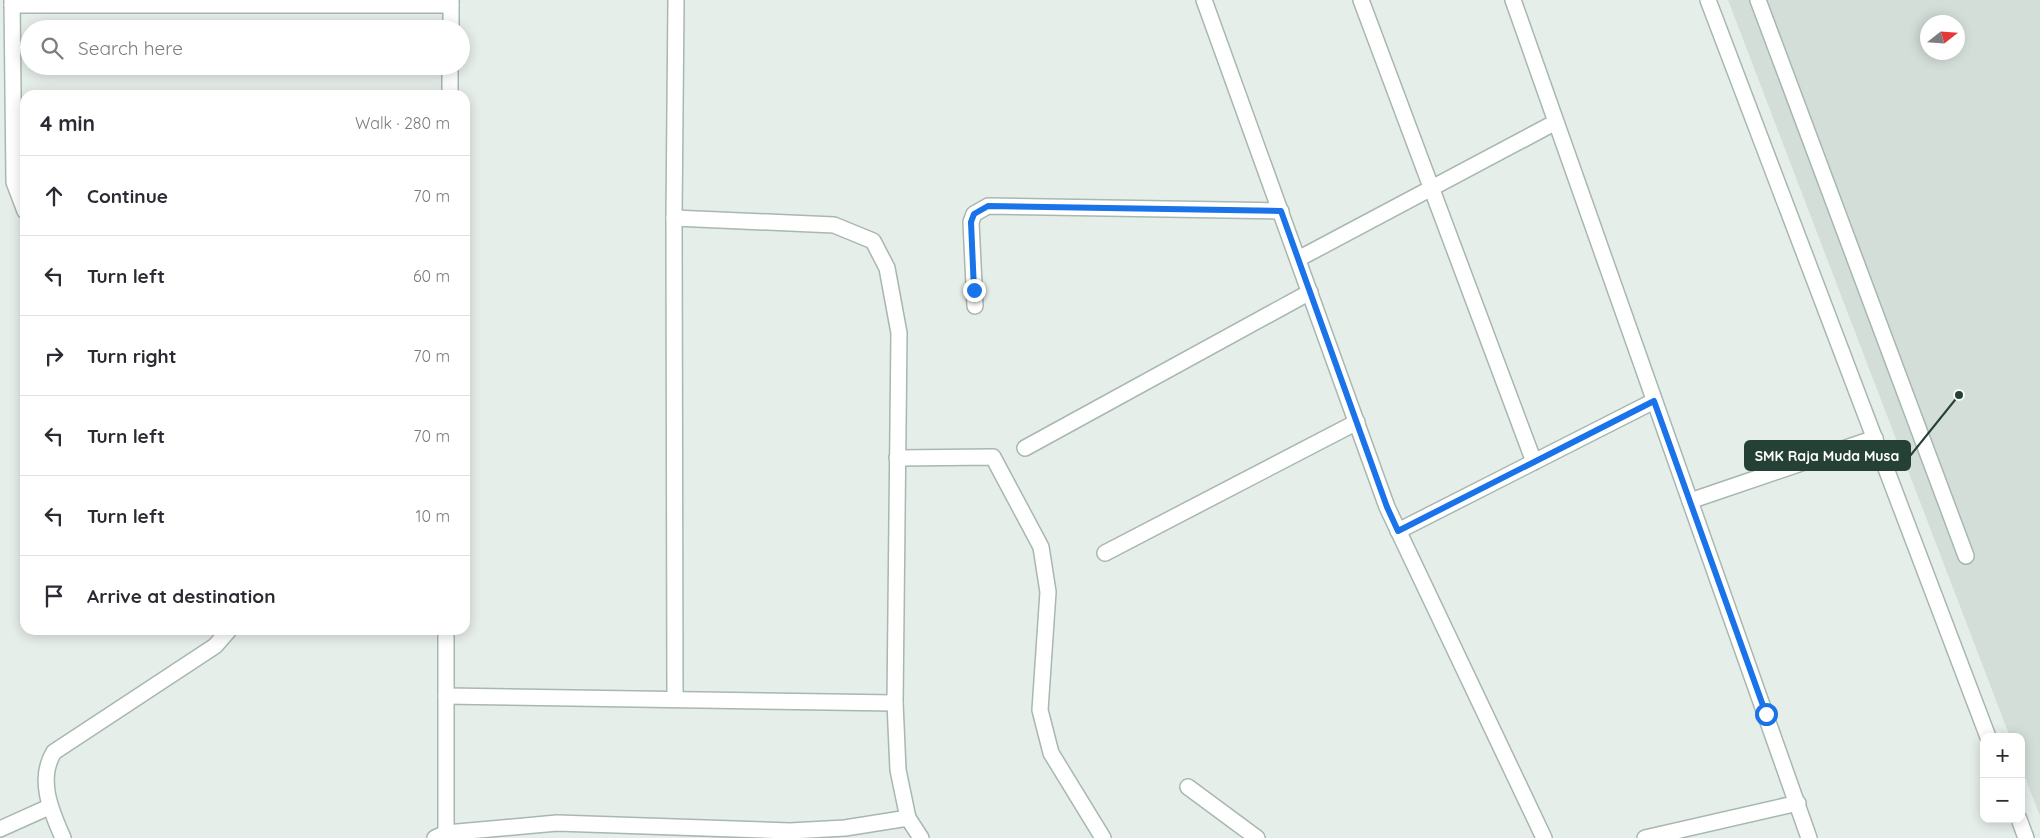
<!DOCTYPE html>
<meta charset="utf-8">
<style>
:root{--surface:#fff;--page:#f7f7f7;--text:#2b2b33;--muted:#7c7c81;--line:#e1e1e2}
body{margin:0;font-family:Quicksand,sans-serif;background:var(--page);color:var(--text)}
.controls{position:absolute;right:15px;bottom:15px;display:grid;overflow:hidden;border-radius:10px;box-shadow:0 2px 12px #0003}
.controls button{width:45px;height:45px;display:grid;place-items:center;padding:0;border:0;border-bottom:1px solid var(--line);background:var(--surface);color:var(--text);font:25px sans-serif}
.compass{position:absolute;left:1920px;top:15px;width:45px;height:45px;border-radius:50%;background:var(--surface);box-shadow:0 2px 12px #0003;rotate:73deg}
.stop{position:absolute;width:15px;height:15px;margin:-11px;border:4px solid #1a73e8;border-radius:50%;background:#fff}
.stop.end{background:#1a73e8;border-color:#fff;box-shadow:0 1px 5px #0008}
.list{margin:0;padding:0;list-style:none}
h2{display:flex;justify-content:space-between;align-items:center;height:65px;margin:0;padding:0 20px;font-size:21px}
h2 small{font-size:16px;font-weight:400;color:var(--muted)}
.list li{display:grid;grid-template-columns:32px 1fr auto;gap:15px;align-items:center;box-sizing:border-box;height:80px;padding:0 20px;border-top:1px solid var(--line)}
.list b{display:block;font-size:19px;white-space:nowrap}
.list em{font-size:16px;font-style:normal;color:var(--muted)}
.icon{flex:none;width:28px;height:28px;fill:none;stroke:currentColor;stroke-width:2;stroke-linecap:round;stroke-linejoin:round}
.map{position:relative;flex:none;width:2040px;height:838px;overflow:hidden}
.search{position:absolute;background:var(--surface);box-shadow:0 2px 12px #0003;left:20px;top:20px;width:450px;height:55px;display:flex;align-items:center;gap:12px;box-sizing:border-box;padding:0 18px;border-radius:28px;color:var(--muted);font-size:19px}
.panel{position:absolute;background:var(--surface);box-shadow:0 2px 12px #0003;left:20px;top:90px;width:450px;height:545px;border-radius:15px}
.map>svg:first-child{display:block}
.built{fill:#d4ded8;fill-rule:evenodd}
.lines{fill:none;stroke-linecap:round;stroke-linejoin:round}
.service-casing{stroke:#a8b7b0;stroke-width:18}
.minor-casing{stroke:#a8b7b0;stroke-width:18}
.service{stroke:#fff;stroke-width:15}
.minor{stroke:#fff;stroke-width:15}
.route{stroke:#1a73e8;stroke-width:6}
.leader{fill:none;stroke:#254136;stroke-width:2}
.callout-dot{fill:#254136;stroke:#f7fbf8;stroke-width:2}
.callout{fill:#254136;stroke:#254136;stroke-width:2}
.callout-label{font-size:14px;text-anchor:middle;font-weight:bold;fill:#fff}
</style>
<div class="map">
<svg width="2040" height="838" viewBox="0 0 2040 838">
<rect width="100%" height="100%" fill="#e6eeea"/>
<path class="built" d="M1728 0H2040V816L2021 767V737H2010ZM1928 22H1958V52H1928Z"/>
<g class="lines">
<g class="service-casing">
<g id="service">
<path d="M1361 0 1534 462"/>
<path d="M1708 0 1988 737"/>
<path d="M1758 0 1966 556"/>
<path d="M1298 259 1554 123"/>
<path d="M1025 448 1310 292"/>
<path d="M897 458 993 457 1041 547 1048 592 1040 710 1051 753 1103 838"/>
<path d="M1690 501 1875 438"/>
<path d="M1398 531 1654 401"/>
<path d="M446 696 895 703"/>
<path d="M2019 819 2026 838"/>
</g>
</g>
<g class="minor-casing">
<g id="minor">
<path d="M12 0 14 182 25 211"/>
<path d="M1204 0 1387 507 1544 838"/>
<path d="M1513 0 1809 838"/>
<path d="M12 5H451"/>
<path d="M451 29V0"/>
<path d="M450 95V66"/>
<path d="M674 218 834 225 873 241 887 268 899 333 895 703 898 770 908 818"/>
<path d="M975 306 971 222 974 214 988 206 1281 211"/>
<path d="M1105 553 1357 422"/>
<path d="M675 699 674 218 676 0"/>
<path d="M1188 787 1257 838"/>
<path d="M0 829 49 807"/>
<path d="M446 833V630"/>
<path d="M63 838C51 811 37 779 54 752L215 646 229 630"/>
<path d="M435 838 446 833 557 823 790 831 845 828 908 818 921 838"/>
<path d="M1645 838 1798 803"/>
</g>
</g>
<use href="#service" class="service"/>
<use href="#minor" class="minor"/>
</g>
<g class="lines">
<path class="route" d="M974 290 971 222 974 214 988 206 1281 211 1387 507 1398 531 1654 401 1766 714"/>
</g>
<path class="leader" d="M1959 395L1910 456"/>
<circle class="callout-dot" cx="1959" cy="395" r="5"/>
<rect class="callout" x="1745" y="441" width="165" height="29" rx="5"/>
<g class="callout-label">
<text x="1827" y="461">SMK Raja Muda Musa</text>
</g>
</svg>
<div class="controls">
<button>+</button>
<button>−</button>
</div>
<svg class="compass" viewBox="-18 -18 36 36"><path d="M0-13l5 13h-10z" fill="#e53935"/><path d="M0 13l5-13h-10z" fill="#7c7c81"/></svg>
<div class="stop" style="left:1766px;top:714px"></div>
<div class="stop end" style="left:974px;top:290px"></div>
<div class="search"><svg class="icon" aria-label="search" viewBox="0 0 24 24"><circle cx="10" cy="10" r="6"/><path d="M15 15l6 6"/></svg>Search here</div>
<section class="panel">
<h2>4 min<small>Walk · 280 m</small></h2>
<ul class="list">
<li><svg class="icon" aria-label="ahead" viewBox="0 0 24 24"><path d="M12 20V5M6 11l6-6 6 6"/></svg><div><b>Continue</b></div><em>70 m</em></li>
<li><svg class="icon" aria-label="left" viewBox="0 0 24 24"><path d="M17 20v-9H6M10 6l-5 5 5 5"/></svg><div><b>Turn left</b></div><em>60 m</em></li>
<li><svg class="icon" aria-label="right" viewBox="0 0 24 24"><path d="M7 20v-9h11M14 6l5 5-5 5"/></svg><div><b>Turn right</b></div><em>70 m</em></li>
<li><svg class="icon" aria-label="left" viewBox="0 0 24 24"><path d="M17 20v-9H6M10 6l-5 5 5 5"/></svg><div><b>Turn left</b></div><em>70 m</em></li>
<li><svg class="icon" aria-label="left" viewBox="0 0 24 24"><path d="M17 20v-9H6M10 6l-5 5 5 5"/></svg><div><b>Turn left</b></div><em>10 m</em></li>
<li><svg class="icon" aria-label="arrive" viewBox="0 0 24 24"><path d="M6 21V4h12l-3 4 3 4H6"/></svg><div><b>Arrive at destination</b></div></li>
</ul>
</section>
</div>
